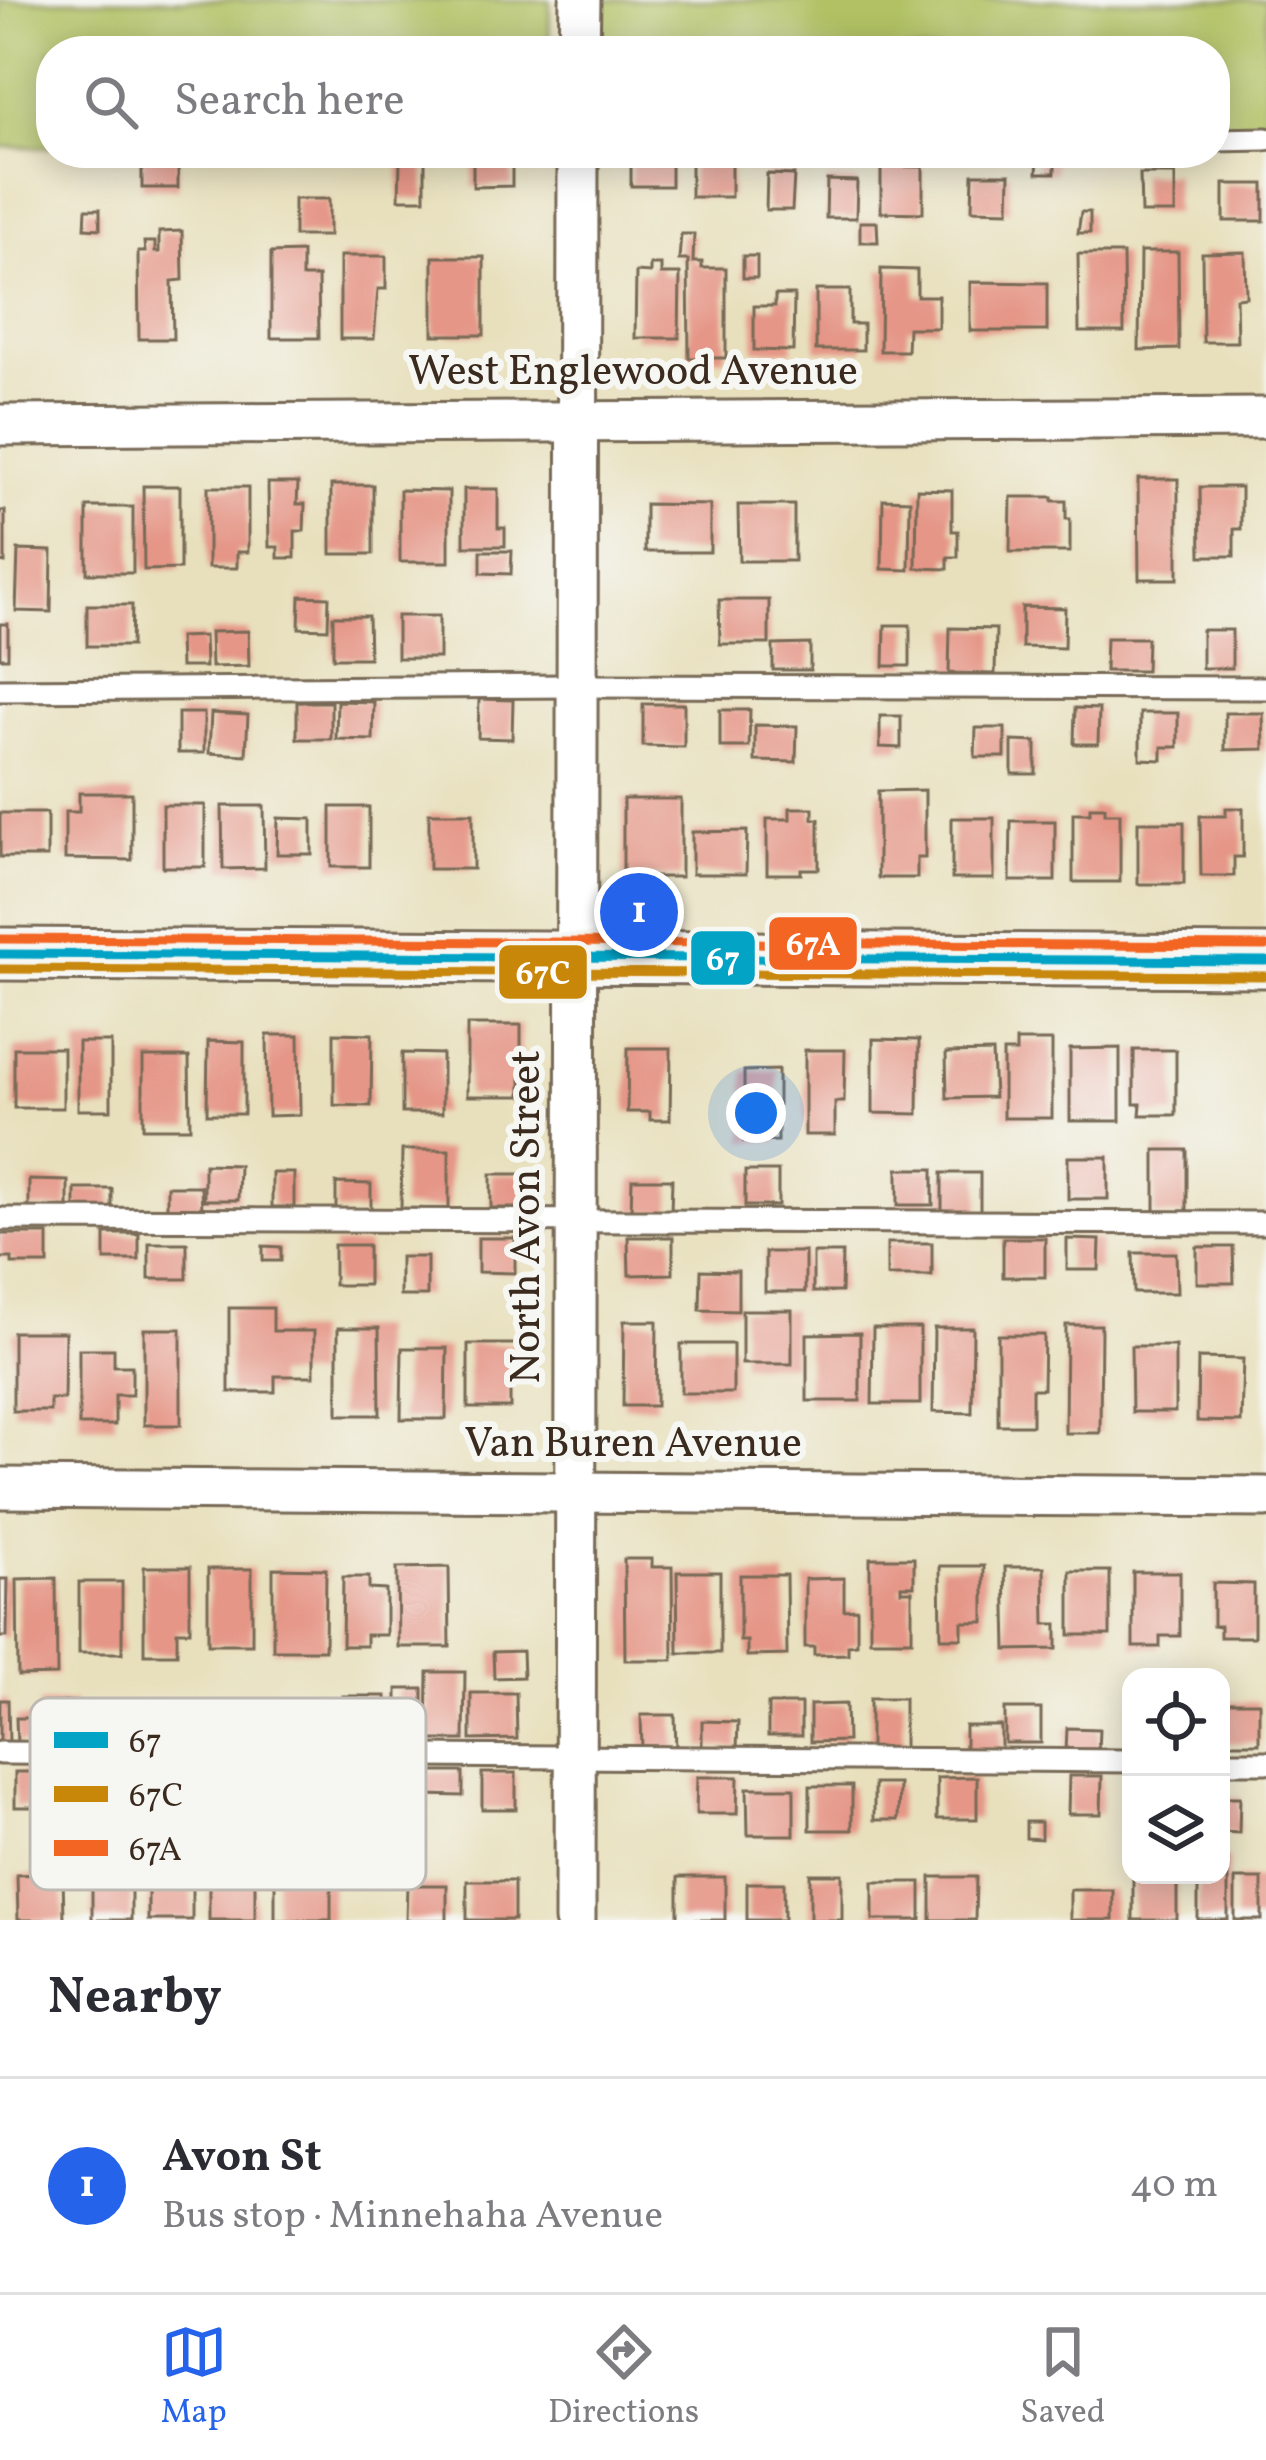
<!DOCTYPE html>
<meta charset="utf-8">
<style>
:root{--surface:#fff;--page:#f7f7f7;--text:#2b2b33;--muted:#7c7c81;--line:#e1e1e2;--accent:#2563eb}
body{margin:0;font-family:Vollkorn,serif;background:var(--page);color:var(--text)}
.controls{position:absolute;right:36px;bottom:36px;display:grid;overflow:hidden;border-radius:24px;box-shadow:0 6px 30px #0003}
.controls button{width:108px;height:108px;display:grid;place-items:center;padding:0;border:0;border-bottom:3px solid var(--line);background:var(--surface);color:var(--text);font:60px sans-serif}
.you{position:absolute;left:756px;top:1113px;width:42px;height:42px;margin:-30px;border:9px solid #fff;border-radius:50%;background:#1a73e8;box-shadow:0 0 0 18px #1a73e833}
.badge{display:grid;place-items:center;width:78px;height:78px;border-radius:50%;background:var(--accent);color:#fff;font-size:39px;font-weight:700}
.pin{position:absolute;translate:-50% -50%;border:6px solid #fff;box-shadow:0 3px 12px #0006}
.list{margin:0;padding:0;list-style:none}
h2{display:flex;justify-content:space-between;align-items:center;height:156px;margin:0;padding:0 48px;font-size:51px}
h2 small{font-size:39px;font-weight:400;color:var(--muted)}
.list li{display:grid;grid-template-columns:78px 1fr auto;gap:36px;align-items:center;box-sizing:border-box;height:216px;padding:0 48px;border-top:3px solid var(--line)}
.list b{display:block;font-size:45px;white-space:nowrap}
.list p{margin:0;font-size:39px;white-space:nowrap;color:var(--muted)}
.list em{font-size:39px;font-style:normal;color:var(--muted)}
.icon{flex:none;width:66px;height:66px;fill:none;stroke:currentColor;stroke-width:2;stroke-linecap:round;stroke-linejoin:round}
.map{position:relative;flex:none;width:1266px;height:1920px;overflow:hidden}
.search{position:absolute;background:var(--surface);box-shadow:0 6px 30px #0003;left:36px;right:36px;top:36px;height:132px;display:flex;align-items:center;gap:30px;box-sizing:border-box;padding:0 42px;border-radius:48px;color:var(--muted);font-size:45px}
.sheet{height:372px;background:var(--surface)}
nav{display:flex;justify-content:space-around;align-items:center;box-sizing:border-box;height:168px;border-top:3px solid var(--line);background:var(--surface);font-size:33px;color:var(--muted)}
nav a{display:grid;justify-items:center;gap:6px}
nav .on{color:var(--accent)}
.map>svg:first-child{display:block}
.green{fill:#b1c164;stroke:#767641;stroke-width:3}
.building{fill:#e59687}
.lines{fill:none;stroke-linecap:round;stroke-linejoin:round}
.service-casing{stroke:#786a56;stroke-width:27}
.minor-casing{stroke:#786a56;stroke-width:45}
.tertiary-casing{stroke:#786a56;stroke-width:57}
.service{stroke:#fff;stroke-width:21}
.minor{stroke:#fff;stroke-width:39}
.tertiary{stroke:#fff;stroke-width:51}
.bus-1-casing{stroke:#f6f6f2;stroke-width:18}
.bus-2-casing{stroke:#f6f6f2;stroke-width:18}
.bus-3-casing{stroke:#f6f6f2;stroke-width:18}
.bus-1{stroke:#03a3c5;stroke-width:9}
.bus-2{stroke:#c88708;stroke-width:9}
.bus-3{stroke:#f26522;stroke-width:9}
.labels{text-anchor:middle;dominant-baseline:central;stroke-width:12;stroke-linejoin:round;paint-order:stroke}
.street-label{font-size:42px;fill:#3b2a1e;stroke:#f6f6f2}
.key{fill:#f6f6f2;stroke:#beb9b2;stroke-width:3}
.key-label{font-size:33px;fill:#3b2a1e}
.line-badge{stroke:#f6f6f2;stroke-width:4.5}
.badge-label{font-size:33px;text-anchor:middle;font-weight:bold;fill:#fff}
</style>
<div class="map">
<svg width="1266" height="1920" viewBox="0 0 1266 1920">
<rect width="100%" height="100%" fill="#f6f6f2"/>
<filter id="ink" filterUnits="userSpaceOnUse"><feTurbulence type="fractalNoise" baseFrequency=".00833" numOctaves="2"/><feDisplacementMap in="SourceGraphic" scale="24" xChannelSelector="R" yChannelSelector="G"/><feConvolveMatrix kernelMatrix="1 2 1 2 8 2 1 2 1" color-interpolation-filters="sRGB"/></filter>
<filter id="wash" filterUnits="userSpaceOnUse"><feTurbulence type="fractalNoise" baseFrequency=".004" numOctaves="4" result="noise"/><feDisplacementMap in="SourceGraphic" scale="48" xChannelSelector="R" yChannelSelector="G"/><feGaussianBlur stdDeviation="2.7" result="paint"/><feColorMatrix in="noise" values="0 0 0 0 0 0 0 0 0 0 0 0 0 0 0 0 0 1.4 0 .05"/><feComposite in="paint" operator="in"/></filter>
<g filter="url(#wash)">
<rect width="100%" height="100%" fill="#e8e0bd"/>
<g class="green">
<path d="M0 0H550L549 51H51V147H0Z"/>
<path d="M602 0H1266V128H1215V51H601Z"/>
</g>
<g id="blocks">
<g class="building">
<rect x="142" y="153" width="36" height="35"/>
<path d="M512 153V186L473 187V154Z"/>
<rect x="691" y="155" width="40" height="42"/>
<path d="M1038 157H1055V173H1037Z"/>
<path d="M400 160H425V199H399Z"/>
<path d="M631 162 671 163V186H631Z"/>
<path d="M881 166 923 167V213L881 212Z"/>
<path d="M767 174 794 175 792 210H766Z"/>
<path d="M973 174H1010L1009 211 972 210Z"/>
<path d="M1140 174H1175V213H1141Z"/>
<path d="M827 180 857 181 856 218H826Z"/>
<rect x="1224" y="184" width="40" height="37"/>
<rect x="294" y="199" width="35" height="37"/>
<path d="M86 209H100V229L85 228Z"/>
<path d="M1081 212H1090V233H1078Z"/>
<path d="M860 222H877L878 242H860Z"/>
<path d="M182 231 183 280 172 281 173 339H139L138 252H145L144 242H155V252H159V232Z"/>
<path d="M681 234H694L693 262H702V268H726V358H689L688 260H679Z"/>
<path d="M302 252V277H318L319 338H271V253Z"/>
<path d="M1140 252H1178L1179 349 1139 350Z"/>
<path d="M1245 252 1246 297 1236 298 1237 342H1203L1202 253Z"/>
<path d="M1078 254H1123L1124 332H1079Z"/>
<path d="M340 256H386V289H378L374 339H340Z"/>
<rect x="743" y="256" width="14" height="22"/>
<rect x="433" y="257" width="51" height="78"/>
<path d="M650 265H661V274H680L679 338H635L636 272 650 273Z"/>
<path d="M881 269 917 270V296H938V328H908L907 351H880Z"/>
<path d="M970 282 1047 283V331H970Z"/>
<path d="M816 290H850V324H863V350H816Z"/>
<path d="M775 295H794L793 351 754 350V306H775Z"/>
<path d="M1138 479H1178V579H1139Z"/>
<path d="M268 483H298L297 504H305L304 531H295V558H278V547H269Z"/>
<rect x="331" y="485" width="42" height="69"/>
<path d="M143 486H180V569L144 570Z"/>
<path d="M208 487H248V552H237V568H208Z"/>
<path d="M1200 487H1241V529H1234V556H1201Z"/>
<path d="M464 489H498V528H505V546H464Z"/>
<path d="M917 489 952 490V531H958V557H948V569L916 568Z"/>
<path d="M400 490 449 491V562H400Z"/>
<path d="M1011 497H1053V501H1066V519H1070V552H1010Z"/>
<path d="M883 499 910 500 909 570 882 569Z"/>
<path d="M645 504 710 505V552H645Z"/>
<path d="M738 505H794V561H739Z"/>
<rect x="87" y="507" width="46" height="66"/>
<path d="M0 511H5V563L0 562Z"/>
<path d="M18 550 52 551 51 612 16 611Z"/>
<path d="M481 551H512L511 574 481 573Z"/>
<path d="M300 596 329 597 328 629 299 628Z"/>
<path d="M719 600H769V644H720Z"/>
<path d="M87 605H132L131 646H87Z"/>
<path d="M1022 607 1065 608 1064 648 1022 647Z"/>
<path d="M333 616H368L369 658H333Z"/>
<rect x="397" y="616" width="42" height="42"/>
<rect x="0" y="624" width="8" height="34"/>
<path d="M885 625H910V666H884Z"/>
<path d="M950 628 996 629 995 674 949 673Z"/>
<rect x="1202" y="630" width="30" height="38"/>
<path d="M248 631 249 666 211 667 210 632Z"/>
<path d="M204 636 205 667H180L179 637Z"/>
<path d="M1106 638H1147L1146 671H1105Z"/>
<path d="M810 644V670H773V645Z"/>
<path d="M479 699 513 700 512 739 478 738Z"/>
<path d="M337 701 374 702 373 740 336 739Z"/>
<rect x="297" y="702" width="34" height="37"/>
<path d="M643 704H684V747L643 746Z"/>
<path d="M1075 708 1099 709 1098 744H1074Z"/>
<path d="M720 710H750L749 747H720Z"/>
<rect x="178" y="713" width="26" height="40"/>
<path d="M211 713 248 715 246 755 209 753Z"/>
<path d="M1140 713H1178V747H1162V760L1140 759Z"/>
<path d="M1225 713H1263L1264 749 1225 750Z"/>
<path d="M880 716H901V748L880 747Z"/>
<path d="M755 725 797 726 796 762 755 761Z"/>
<path d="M976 728H1005V757H975Z"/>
<path d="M1012 741 1036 742V774H1012Z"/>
<path d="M925 790V858H917V878H878V791Z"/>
<path d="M79 793H132V860L65 859V812H79Z"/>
<rect x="623" y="799" width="58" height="78"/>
<rect x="163" y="805" width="42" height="62"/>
<path d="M222 806H264L265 868 223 869Z"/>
<rect x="331" y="807" width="38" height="60"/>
<path d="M1090 807H1105V813H1120V882H1073V813H1090Z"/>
<path d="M790 808H813V819H819V869H801V874H767V819H790Z"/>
<path d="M1226 808H1243V857H1234V876H1201L1200 816H1226Z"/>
<rect x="0" y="813" width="47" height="44"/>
<rect x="429" y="813" width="44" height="56"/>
<path d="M278 818 312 819V854H277Z"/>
<rect x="952" y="818" width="42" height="61"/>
<path d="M1011 821H1055V881H1010Z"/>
<rect x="1138" y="822" width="46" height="62"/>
<path d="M747 831 746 874H692V832Z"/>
<rect x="467" y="1025" width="54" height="71"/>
<path d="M334 1033 372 1034 371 1106 334 1105Z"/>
<path d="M267 1035H299L300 1115 268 1116Z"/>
<path d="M873 1039 919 1040 918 1114 873 1113Z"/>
<path d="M208 1041 244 1042V1114H207Z"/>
<path d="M1016 1041H1052V1118H1003V1052H1016Z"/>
<rect x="78" y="1042" width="33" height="68"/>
<rect x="14" y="1048" width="49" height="60"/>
<path d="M628 1048H671L670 1120H650V1112H627Z"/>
<path d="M1120 1048V1121H1070V1049Z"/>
<path d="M805 1050H845L844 1102H835V1135H805Z"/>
<path d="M1134 1050H1176V1115H1140L1141 1104H1134Z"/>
<path d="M992 1052 994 1097 947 1098 946 1053Z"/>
<path d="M402 1053 442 1054V1113H402Z"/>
<path d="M143 1057H189L190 1128H143Z"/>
<path d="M778 1070V1141L744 1142V1071Z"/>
<path d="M402 1150H449V1209L401 1208Z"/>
<path d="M1155 1150H1187V1215L1155 1216Z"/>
<rect x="1068" y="1157" width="40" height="42"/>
<path d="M204 1164 239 1165 238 1200H204Z"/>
<rect x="898" y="1169" width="35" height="36"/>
<rect x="745" y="1171" width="33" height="35"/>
<rect x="272" y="1173" width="22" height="34"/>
<rect x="942" y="1173" width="38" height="41"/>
<rect x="491" y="1174" width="33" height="34"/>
<path d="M632 1179H672L671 1212H631Z"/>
<path d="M29 1180 68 1181V1209H29Z"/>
<path d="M336 1183 371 1184V1212H336Z"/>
<path d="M167 1186H201L202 1210H167Z"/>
<rect x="75" y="1189" width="37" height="23"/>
<path d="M0 1234H48V1264H12V1258H0Z"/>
<rect x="105" y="1234" width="34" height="26"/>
<path d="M628 1237H673V1274L629 1275Z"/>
<path d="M478 1238H515V1273L478 1272Z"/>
<rect x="1003" y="1238" width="42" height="39"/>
<path d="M1067 1239 1100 1240 1099 1270H1067Z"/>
<rect x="149" y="1243" width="38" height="36"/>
<rect x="887" y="1243" width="45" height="33"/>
<rect x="334" y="1245" width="34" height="40"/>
<path d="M263 1246 281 1247V1261H263Z"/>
<path d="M1197 1247H1233L1234 1283H1197Z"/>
<rect x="765" y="1252" width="40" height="40"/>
<path d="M813 1253H842L841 1292H813Z"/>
<path d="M1133 1253H1176L1177 1293H1134Z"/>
<rect x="400" y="1257" width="27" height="39"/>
<path d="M701 1270 738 1271V1311L700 1310Z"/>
<path d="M229 1308H273V1331H314V1376H275V1392H229Z"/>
<rect x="742" y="1310" width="50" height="54"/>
<path d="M624 1321H657L656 1406H623Z"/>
<path d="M1066 1325H1101L1100 1433H1065Z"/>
<path d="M338 1328H379L380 1415H338Z"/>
<path d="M873 1328H920V1404H872Z"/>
<path d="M934 1328H973L972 1413 933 1412Z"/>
<rect x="144" y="1329" width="37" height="96"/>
<path d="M13 1332H65L64 1399H50V1411H13Z"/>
<path d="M860 1333V1401H807V1334Z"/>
<path d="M998 1335H1044L1043 1389H1032V1425H998Z"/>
<path d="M468 1344H521V1377H510V1408H468Z"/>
<rect x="681" y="1344" width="52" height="49"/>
<path d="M1131 1346H1175V1412H1132Z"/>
<path d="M402 1348H447L446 1419H401Z"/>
<path d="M79 1349H114V1366H132V1395H115V1425H79Z"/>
<path d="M1198 1358 1243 1359 1241 1422 1197 1421Z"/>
<path d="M870 1558H914V1586H901V1591H912V1640H870Z"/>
<path d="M624 1559H652V1567H672L673 1660H625Z"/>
<path d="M940 1566H984V1622H962V1638H941Z"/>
<path d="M144 1567H190V1631H177V1654H144Z"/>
<path d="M449 1567 450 1647H398L397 1568Z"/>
<path d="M1005 1567H1044L1045 1624H1057V1649L1007 1650Z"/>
<path d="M273 1568 326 1569 325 1650H273Z"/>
<rect x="208" y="1569" width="44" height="75"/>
<rect x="1070" y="1571" width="40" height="64"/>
<path d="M677 1572H720V1653H678Z"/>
<path d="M1133 1572H1180V1636H1160V1647H1133Z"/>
<path d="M740 1575H786L787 1655 747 1656V1641H740Z"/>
<path d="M343 1577H369V1589L386 1590V1635H366V1646H342Z"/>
<path d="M56 1578 57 1675 18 1676 17 1579Z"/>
<path d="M844 1578V1610L857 1609V1644L848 1645V1654L814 1655V1647H805V1579Z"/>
<path d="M0 1579H8L7 1637H0Z"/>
<rect x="79" y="1582" width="43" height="71"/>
<path d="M1213 1583 1254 1584V1637H1220V1626H1213Z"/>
<path d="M522 1651 523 1677 494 1678 493 1652Z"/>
<path d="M428 1672H465L464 1740H427Z"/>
<rect x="397" y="1689" width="26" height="46"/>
<path d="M471 1693H516L517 1739 471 1740Z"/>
<rect x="343" y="1696" width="43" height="36"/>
<rect x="870" y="1698" width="34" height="53"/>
<path d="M0 1700H8L9 1742H0Z"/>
<path d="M75 1702 76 1743 17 1744 16 1718H39V1703Z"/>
<rect x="1221" y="1702" width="38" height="41"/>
<rect x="768" y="1704" width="33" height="32"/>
<path d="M846 1704 847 1741 810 1742V1705Z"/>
<rect x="1005" y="1709" width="36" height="34"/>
<path d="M641 1715H675L676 1750H642Z"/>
<path d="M702 1721 738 1722 737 1748 702 1747Z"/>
<rect x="965" y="1726" width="36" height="25"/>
<path d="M1067 1728 1099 1729 1098 1753 1066 1752Z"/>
<rect x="15" y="1772" width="31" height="35"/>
<path d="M425 1772H463V1796L424 1795Z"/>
<rect x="482" y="1773" width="34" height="36"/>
<path d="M1069 1776H1102L1101 1814H1068Z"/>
<path d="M697 1777H738L737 1814H696Z"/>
<path d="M977 1777V1819H937V1778Z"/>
<path d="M874 1784H899L898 1820H874Z"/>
<rect x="810" y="1786" width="42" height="44"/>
<path d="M747 1788H794V1835H748Z"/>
<path d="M1221 1797H1240L1239 1833 1221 1832Z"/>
<path d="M1026 1822H1041V1839L1026 1838Z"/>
<path d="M1221 1859H1228V1920H1198V1875H1221Z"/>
<rect x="92" y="1867" width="39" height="53"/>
<rect x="275" y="1868" width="56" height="52"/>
<path d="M63 1873 64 1920H18L17 1875Z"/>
<rect x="209" y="1873" width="46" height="47"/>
<rect x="810" y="1874" width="32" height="46"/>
<rect x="1133" y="1875" width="44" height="45"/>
<rect x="148" y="1876" width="44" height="44"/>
<rect x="678" y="1877" width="47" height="43"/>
<path d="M931 1877H976L975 1920H931Z"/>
<rect x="1235" y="1879" width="27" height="41"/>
<rect x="467" y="1881" width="47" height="39"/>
<rect x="873" y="1882" width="48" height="38"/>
<rect x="747" y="1883" width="37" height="37"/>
<path d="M407 1885H447V1920H406Z"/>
<rect x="1070" y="1890" width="43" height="30"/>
</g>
</g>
</g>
<g filter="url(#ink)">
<use href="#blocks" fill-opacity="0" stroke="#786a56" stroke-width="3"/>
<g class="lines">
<g class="service-casing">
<g id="service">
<path d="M1215 140 1266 139"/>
<path d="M0 690 577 686 1266 688"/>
<path d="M0 1219 1266 1223"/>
<path d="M0 1753 1131 1761"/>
<path d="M1221 1762H1266"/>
</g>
</g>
<g class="minor-casing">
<g id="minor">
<path d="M579 51 580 0"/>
<path d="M0 425 1266 418"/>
<path d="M0 1488 1266 1497"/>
<path d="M575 1920 578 153"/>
</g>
</g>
<g class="tertiary-casing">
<path id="tertiary" d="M0 954 1266 961"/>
</g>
<use href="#service" class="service"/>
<use href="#minor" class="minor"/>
<use href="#tertiary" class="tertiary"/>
<g class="bus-1-casing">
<path id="bus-1" d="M0 954 1266 961"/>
</g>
<g class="bus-2-casing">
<path id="bus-2" d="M0 969 1266 976"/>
</g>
<g class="bus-3-casing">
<path id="bus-3" d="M0 939 1266 946"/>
</g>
<use href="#bus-1" class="bus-1"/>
<use href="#bus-2" class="bus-2"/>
<use href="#bus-3" class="bus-3"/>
</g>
</g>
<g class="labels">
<g class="street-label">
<text x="633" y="373">West Englewood Avenue</text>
<text transform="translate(528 1217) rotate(-90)">North Avon Street</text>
<text x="633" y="1445">Van Buren Avenue</text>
</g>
</g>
<rect x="30" y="1698" width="396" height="192" rx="18" class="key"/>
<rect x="54" y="1732" width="54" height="16" fill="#03a3c5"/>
<rect x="54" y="1786" width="54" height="16" fill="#c88708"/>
<rect x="54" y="1840" width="54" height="16" fill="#f26522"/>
<g class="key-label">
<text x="129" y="1752">67</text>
<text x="129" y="1806">67C</text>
<text x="129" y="1860">67A</text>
</g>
<g class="line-badge">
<rect x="767" y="915" width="92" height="57" rx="12" fill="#f26522"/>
<rect x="689" y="929" width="68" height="58" rx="12" fill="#03a3c5"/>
<rect x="497" y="943" width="92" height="58" rx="12" fill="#c88708"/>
</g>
<g class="badge-label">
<text x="813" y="955">67A</text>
<text x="723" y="970">67</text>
<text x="543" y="984">67C</text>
</g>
</svg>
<div class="controls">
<button><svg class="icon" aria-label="locate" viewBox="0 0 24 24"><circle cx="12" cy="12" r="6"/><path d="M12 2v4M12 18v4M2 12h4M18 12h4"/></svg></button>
<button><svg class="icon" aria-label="layers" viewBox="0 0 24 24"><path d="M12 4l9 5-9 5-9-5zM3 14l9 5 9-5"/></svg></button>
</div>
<div class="you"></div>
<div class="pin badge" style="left:639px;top:912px">1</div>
<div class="search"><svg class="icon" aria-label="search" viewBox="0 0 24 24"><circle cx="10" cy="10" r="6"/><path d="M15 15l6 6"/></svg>Search here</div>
</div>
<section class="sheet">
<h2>Nearby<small></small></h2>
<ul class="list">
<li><span class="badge">1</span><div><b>Avon St</b><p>Bus stop · Minnehaha Avenue</p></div><em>40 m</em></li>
</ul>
</section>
<nav>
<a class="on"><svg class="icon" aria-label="map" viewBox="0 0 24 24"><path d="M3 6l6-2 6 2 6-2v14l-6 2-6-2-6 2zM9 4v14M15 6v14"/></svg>Map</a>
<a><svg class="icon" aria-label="directions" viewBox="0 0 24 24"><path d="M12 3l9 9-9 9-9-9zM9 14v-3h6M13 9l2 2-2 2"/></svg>Directions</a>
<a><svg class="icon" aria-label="saved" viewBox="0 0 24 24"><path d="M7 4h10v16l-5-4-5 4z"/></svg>Saved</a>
</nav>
